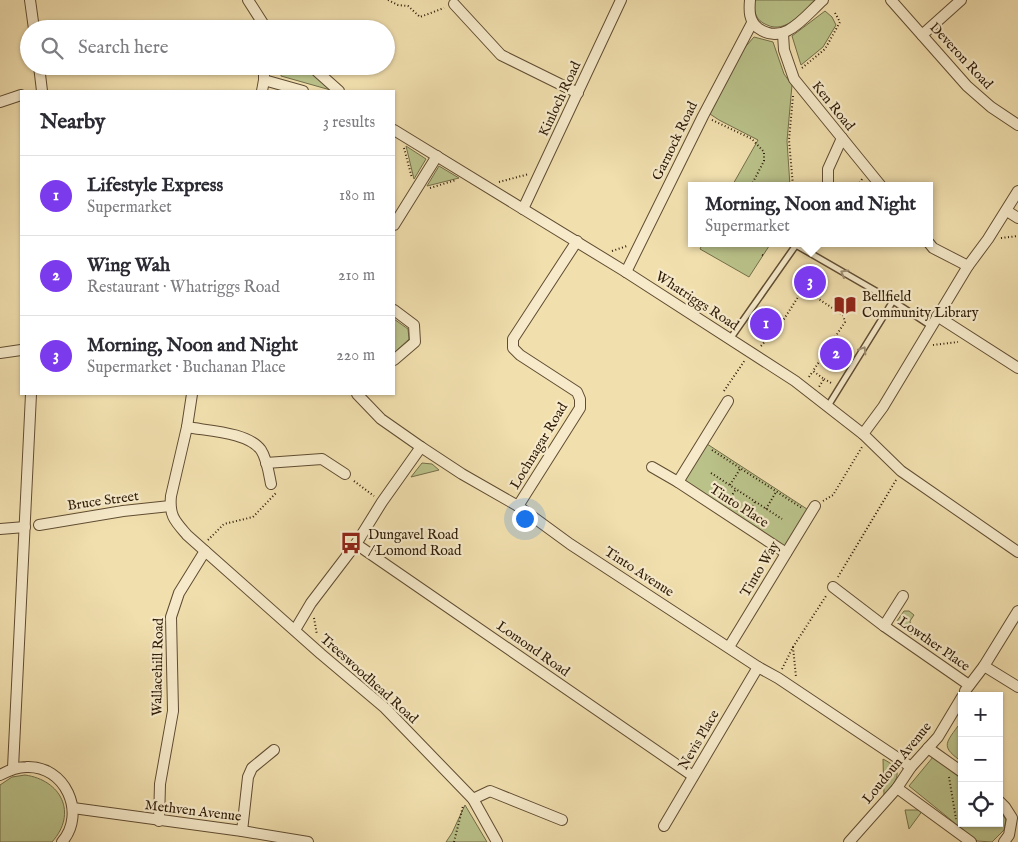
<!DOCTYPE html>
<meta charset="utf-8">
<style>
:root{--surface:#fff;--page:#f7f7f7;--text:#2b2b33;--muted:#7c7c81;--line:#e1e1e2;--accent:#7c3aed}
body{margin:0;font-family:"IM FELL English",serif;background:var(--page);color:var(--text)}
.controls{position:absolute;right:15px;bottom:15px;display:grid;overflow:hidden;border-radius:0px;box-shadow:0 1px 4px #0004}
.controls button{width:45px;height:45px;display:grid;place-items:center;padding:0;border:0;border-bottom:1px solid var(--line);background:var(--surface);color:var(--text);font:25px sans-serif}
.you{position:absolute;left:524px;top:518px;width:18px;height:18px;margin:-12px;border:4px solid #fff;border-radius:50%;background:#1a73e8;box-shadow:0 0 0 8px #1a73e833}
.badge{display:grid;place-items:center;width:32px;height:32px;border-radius:50%;background:var(--accent);color:#fff;font-size:16px;font-weight:700}
.pin{position:absolute;translate:-50% -50%;border:2px solid #fff;box-shadow:0 1px 5px #0006}
.popup{position:absolute;left:688px;top:182px;width:245px;height:65px;box-sizing:border-box;display:grid;place-content:center;border-radius:0px;background:var(--surface);filter:drop-shadow(0 1px 4px #0005);font-size:16px;white-space:nowrap;color:var(--muted)}
.popup b{font-size:19px;color:var(--text)}
.popup::after{content:'';position:absolute;left:50%;top:100%;margin-left:-10px;border:10px solid transparent;border-top-color:var(--surface)}
.list{margin:0;padding:0;list-style:none}
h2{display:flex;justify-content:space-between;align-items:center;height:65px;margin:0;padding:0 20px;font-size:21px}
h2 small{font-size:16px;font-weight:400;color:var(--muted)}
.list li{display:grid;grid-template-columns:32px 1fr auto;gap:15px;align-items:center;box-sizing:border-box;height:80px;padding:0 20px;border-top:1px solid var(--line)}
.list b{display:block;font-size:19px;white-space:nowrap}
.list p{margin:0;font-size:16px;white-space:nowrap;color:var(--muted)}
.list em{font-size:16px;font-style:normal;color:var(--muted)}
.icon{flex:none;width:28px;height:28px;fill:none;stroke:currentColor;stroke-width:2;stroke-linecap:round;stroke-linejoin:round}
.map{position:relative;flex:none;width:1018px;height:842px;overflow:hidden}
.search{position:absolute;background:var(--surface);box-shadow:0 1px 4px #0004;left:20px;top:20px;width:375px;height:55px;display:flex;align-items:center;gap:12px;box-sizing:border-box;padding:0 18px;border-radius:28px;color:var(--muted);font-size:19px}
.panel{position:absolute;background:var(--surface);box-shadow:0 1px 4px #0004;left:20px;top:90px;width:375px;height:305px;border-radius:0px}
.map>svg:first-child{display:block}
.green{fill:#bac28a;stroke:#746e49}
.lines{fill:none;stroke-linecap:round;stroke-linejoin:round}
.lane-casing{stroke:#604c32;stroke-width:8}
.street-casing{stroke:#604c32;stroke-width:12}
.path{stroke:#2f1b08;stroke-width:2;stroke-dasharray:1 2.5;stroke-linecap:butt}
.lane{stroke:#f6eaca;stroke-width:5}
.street{stroke:#f6eaca;stroke-width:10}
.oneway{stroke:#9c8d73}
.labels{text-anchor:middle;dominant-baseline:central;stroke-width:4.5;stroke-linejoin:round;paint-order:stroke}
.street-label{font-size:14px;fill:#2f1b08;stroke:#f6eaca}
.poi-label{font-size:14px;fill:#2f1b08;stroke:#f6eaca;text-anchor:start}
</style>
<div class="map">
<svg width="1018" height="842" viewBox="0 0 1018 842">
<rect width="100%" height="100%" fill="#f1dfae"/>
<filter id="stains"><feTurbulence type="fractalNoise" baseFrequency=".004" numOctaves="4"/><feColorMatrix values="0 0 0 0 .2 0 0 0 0 .09 0 0 0 0 .02 0 0 0 .5 -.17"/></filter>
<radialGradient id="worn" r=".72"><stop offset=".6" stop-color="#630" stop-opacity="0"/><stop offset="1" stop-color="#630" stop-opacity=".3"/></radialGradient>
<g class="green">
<path d="M754 0H815C802 12 786 34 767 25 755 20 754 12 754 0Z"/>
<path d="M825 11 832 17 836 25 823 47 801 65 792 36Z"/>
<path d="M754 37 773 42 784 74 792 85 787 141 790 186H732L758 140 719 120 710 114 739 54Z"/>
<path d="M281 66H314L334 91 281 76Z"/>
<path d="M406 146 426 159 414 179Z"/>
<path d="M439 166 459 178 427 186Z"/>
<path d="M703 243H771L749 277 700 249Z"/>
<path d="M394 319 408 329 409 339 394 353Z"/>
<path d="M704 442 810 511 785 551 680 482Z"/>
<path d="M422 463 432 464 439 470 411 477Z"/>
<path d="M904 611H909L914 615 910 621 912 635 897 624V621Z"/>
<path d="M958 726 962 728V762C942 747 944 745 958 726Z"/>
<path d="M933 757 962 778V823H999V809L1000 810 1006 820 1004 830 992 842 977 841 909 786Z"/>
<path d="M883 759C905 770 898 780 884 795Z"/>
<path d="M25 775C61 780 78 813 52 842H0V785L12 777Z"/>
<path d="M465 805 487 842H446L452 833Z"/>
<path d="M905 810H923L909 829Z"/>
</g>
<g class="lines">
<g class="lane-casing">
<g id="lane">
<path d="M730 339 796 245 893 301 931 326"/>
<path d="M828 406 893 301"/>
</g>
</g>
<g class="street-casing">
<g id="street">
<path d="M30 0 34 29"/>
<path d="M248 0 264 25 268 29"/>
<path d="M750 0C749 11 749 21 758 28 784 47 805 16 823 0"/>
<path d="M891 0 967 86 991 107 1018 125"/>
<path d="M454 4 501 55 578 93"/>
<path d="M783 34 784 50 794 79 881 186"/>
<path d="M922 35 961 0"/>
<path d="M39 66 42 91"/>
<path d="M311 66 339 91"/>
<path d="M264 80 303 91"/>
<path d="M262 91 264 80V66"/>
<path d="M0 102 21 95"/>
<path d="M394 130 626 272 795 381 863 434 901 471 1018 552"/>
<path d="M828 186V169L842 138"/>
<path d="M523 209 621 0"/>
<path d="M1007 211 1018 218"/>
<path d="M394 225 437 156"/>
<path d="M929 243 933 248 968 266"/>
<path d="M626 272 703 116 752 23"/>
<path d="M394 310 414 325 415 342 394 360"/>
<path d="M937 316 1018 368"/>
<path d="M0 353 21 350"/>
<path d="M192 394 187 427 171 496C169 516 175 521 187 535L321 654 385 708 473 799 497 842"/>
<path d="M357 394 381 419 421 447 462 474 518 506 570 544 758 667 778 678 911 767"/>
<path d="M728 401 678 482 786 553"/>
<path d="M187 427C208 431 248 432 261 450 267 459 269 474 271 484"/>
<path d="M863 434 883 407 968 266 988 239 1018 191"/>
<path d="M266 463 322 459 345 474"/>
<path d="M652 467 678 482"/>
<path d="M518 506 580 408V399L577 392 520 355 513 348V339L577 241"/>
<path d="M39 525 123 511 170 506"/>
<path d="M0 529 25 527"/>
<path d="M356 544 693 776"/>
<path d="M833 587 884 626 969 685"/>
<path d="M884 626 903 596"/>
<path d="M295 630 311 603 356 544 382 502 421 447"/>
<path d="M729 647 815 506"/>
<path d="M984 666 1018 687"/>
<path d="M965 691 984 666 1018 611"/>
<path d="M928 748 962 772"/>
<path d="M13 768 31 394"/>
<path d="M0 775C8 771 16 767 26 767 65 765 87 813 62 842"/>
<path d="M897 788 971 842"/>
<path d="M473 799 490 791 562 820"/>
<path d="M999 801 1005 807 1012 818 1009 835 1004 842"/>
<path d="M73 808 242 831 308 842"/>
<path d="M159 821 160 784 173 711 171 617 179 593 205 551"/>
<path d="M664 826 758 667"/>
<path d="M242 831 248 777 252 768 274 750"/>
<path d="M849 842 897 788 911 767 938 737 962 697"/>
</g>
</g>
<g class="path">
<path d="M388 0 398 5 408 6 420 17 444 8"/>
<path d="M802 68 825 49 840 22 835 13"/>
<path d="M793 96 789 140 793 186"/>
<path d="M712 120 752 139 764 152V161L751 186"/>
<path d="M404 148 412 178"/>
<path d="M499 182 529 174"/>
<path d="M858 186 862 179"/>
<path d="M430 188 456 180"/>
<path d="M1001 238 1018 236"/>
<path d="M816 248 819 243"/>
<path d="M612 251 627 246"/>
<path d="M762 255 765 256"/>
<path d="M933 345 958 342"/>
<path d="M761 346 784 319 800 294 804 292H808L843 315 845 322 813 371 824 379 819 387"/>
<path d="M809 377 813 371"/>
<path d="M824 379 833 384"/>
<path d="M724 391 745 360"/>
<path d="M712 450 802 508"/>
<path d="M711 473 782 519"/>
<path d="M354 481 374 496"/>
<path d="M730 485 740 469"/>
<path d="M823 501 833 495 862 447"/>
<path d="M727 503 736 489"/>
<path d="M766 509 776 492"/>
<path d="M747 515 755 502"/>
<path d="M208 540 224 524 253 517 276 493"/>
<path d="M838 577 896 480"/>
<path d="M314 618 317 635"/>
<path d="M793 647 796 677"/>
<path d="M782 669 793 647 826 596"/>
<path d="M949 777 956 819"/>
<path d="M454 842 463 806"/>
</g>
<use href="#lane" class="lane"/>
<use href="#street" class="street"/>
</g>
<defs><path id="oneway-chevron" d="M-2-3.5L2.5 0L-2 3.5" fill="none" stroke-width="1.6" stroke-linecap="round" stroke-linejoin="round" transform="scale(1.25)"/></defs>
<g class="oneway">
<use href="#oneway-chevron" transform="translate(844 273) rotate(-150)"/>
<use href="#oneway-chevron" transform="translate(863 350) rotate(-58)"/>
</g>
<defs>
<g id="library-bare" transform="scale(1.725)"><path d="M-6-4Q-3-5.5-.7-3.5V5Q-3 3-6 4ZM6-4Q3-5.5 .7-3.5V5Q3 3 6 4Z" fill="#8f2418" stroke="#f6eaca" stroke-width="2.5" paint-order="stroke"/></g>
<g id="bus-bare" transform="scale(1.725)"><path d="M-5-6H5V4H4V6H2V4H-2V6H-4V4H-5ZM-3.5-4V0h7V-4ZM-3.5 1.2v1.5H-2V1.2ZM2 1.2v1.5H3.5V1.2Z" fill="#8f2418" stroke="#f6eaca" stroke-width="2.5" paint-order="stroke"/></g>
</defs>
<g fill-rule="evenodd">
<use href="#library-bare" x="845" y="305"/>
<use href="#bus-bare" x="351" y="543"/>
</g>
<g class="labels">
<g class="street-label">
<text transform="translate(961 56) rotate(47)">Deveron Road</text>
<text transform="translate(560 99) rotate(-65)">Kinloch Road</text>
<text transform="translate(833 106) rotate(51)">Ken Road</text>
<text transform="translate(675 141) rotate(-64)">Garnock Road</text>
<text transform="translate(697 301) rotate(33)">Whatriggs Road</text>
<text transform="translate(539 446) rotate(-59)">Lochnagar Road</text>
<text transform="translate(103 501) rotate(-8)">Bruce Street</text>
<text transform="translate(739 506) rotate(33)">Tinto Place</text>
<text transform="translate(760 569) rotate(-59)">Tinto Way</text>
<text transform="translate(639 572) rotate(33)">Tinto Avenue</text>
<text transform="translate(934 644) rotate(35)">Lowther Place</text>
<text transform="translate(533 649) rotate(35)">Lomond Road</text>
<text transform="translate(158 667) rotate(-89)">Wallacehill Road</text>
<text transform="translate(369 679) rotate(42)">Treeswoodhead Road</text>
<text transform="translate(699 740) rotate(-60)">Nevis Place</text>
<text transform="translate(897 763) rotate(-51)">Loudoun Avenue</text>
<text transform="translate(193 811) rotate(7)">Methven Avenue</text>
</g>
<g class="poi-label">
<text x="862" y="297">Bellfield<tspan x="862" dy="16">Community Library</tspan></text>
<text x="368" y="535">Dungavel Road<tspan x="368" dy="16">/ Lomond Road</tspan></text>
</g>
</g>
<rect width="100%" height="100%" filter="url(#stains)"/>
<rect width="100%" height="100%" fill="url(#worn)"/>
</svg>
<div class="controls">
<button>+</button>
<button>−</button>
<button><svg class="icon" aria-label="locate" viewBox="0 0 24 24"><circle cx="12" cy="12" r="6"/><path d="M12 2v4M12 18v4M2 12h4M18 12h4"/></svg></button>
</div>
<div class="you"></div>
<div class="pin badge" style="left:766px;top:324px">1</div>
<div class="pin badge" style="left:836px;top:354px">2</div>
<div class="pin badge" style="left:810px;top:282px">3</div>
<div class="popup"><b>Morning, Noon and Night</b>Supermarket</div>
<div class="search"><svg class="icon" aria-label="search" viewBox="0 0 24 24"><circle cx="10" cy="10" r="6"/><path d="M15 15l6 6"/></svg>Search here</div>
<section class="panel">
<h2>Nearby<small>3 results</small></h2>
<ul class="list">
<li><span class="badge">1</span><div><b>Lifestyle Express</b><p>Supermarket</p></div><em>180 m</em></li>
<li><span class="badge">2</span><div><b>Wing Wah</b><p>Restaurant · Whatriggs Road</p></div><em>210 m</em></li>
<li><span class="badge">3</span><div><b>Morning, Noon and Night</b><p>Supermarket · Buchanan Place</p></div><em>220 m</em></li>
</ul>
</section>
</div>
